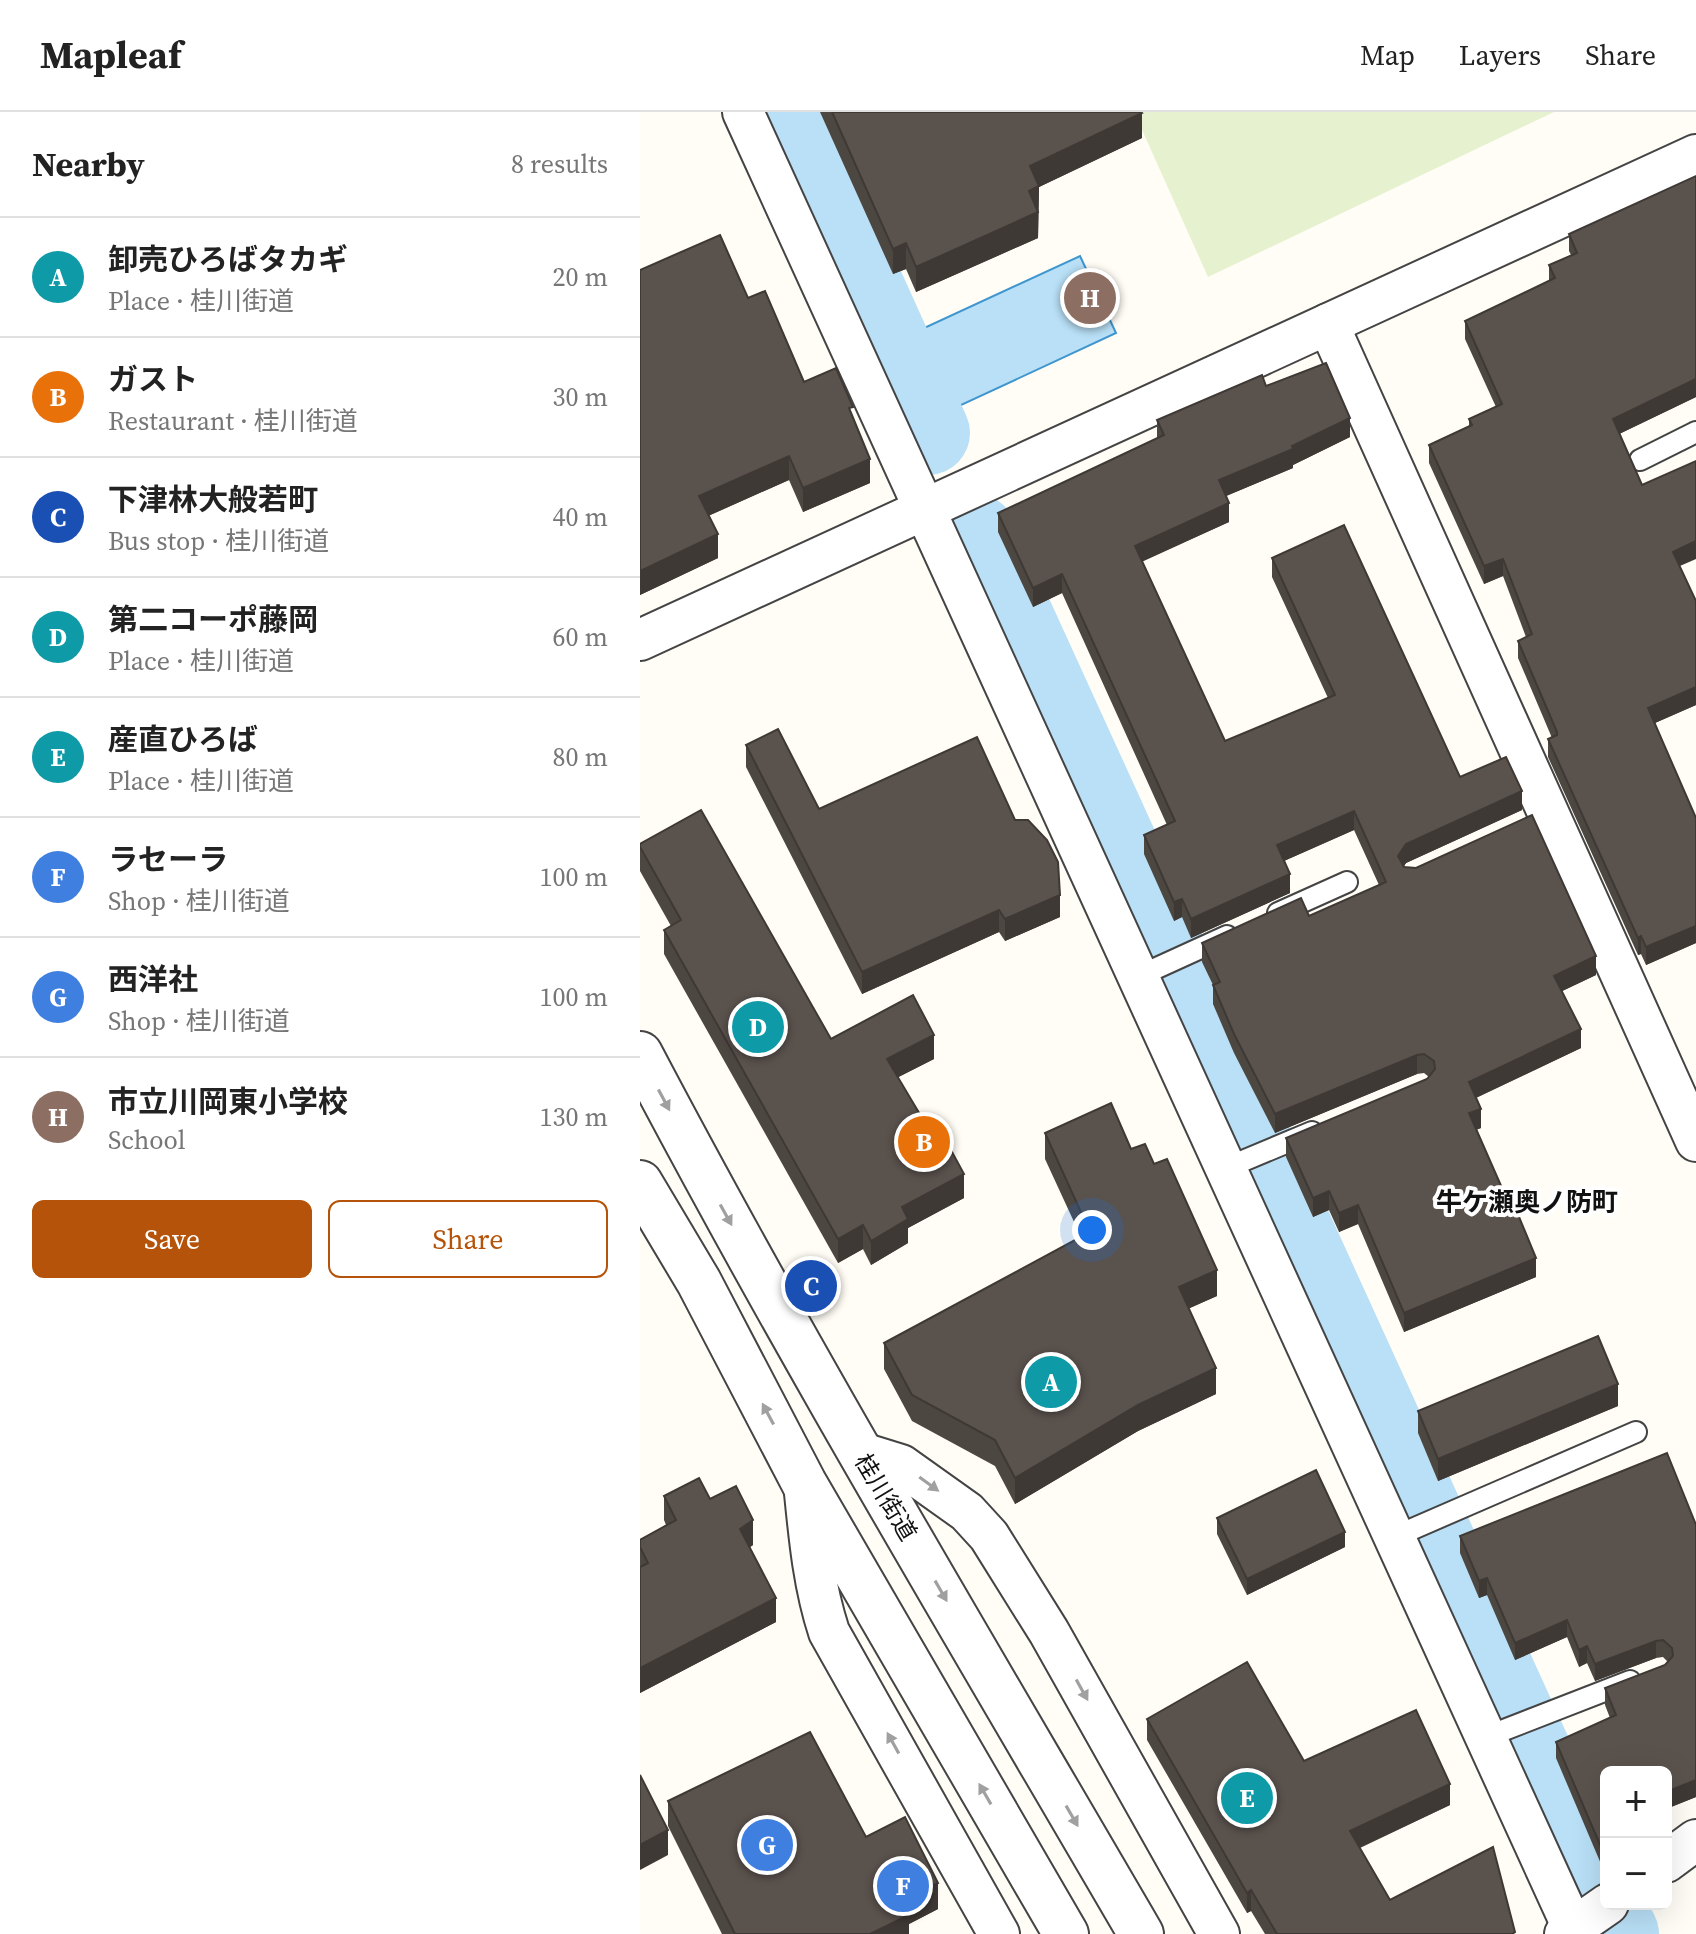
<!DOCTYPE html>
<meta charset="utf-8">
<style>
:root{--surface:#fff;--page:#f6f6f6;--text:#222;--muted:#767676;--line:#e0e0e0;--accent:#b45309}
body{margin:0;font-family:"Source Serif 4","Noto Sans JP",serif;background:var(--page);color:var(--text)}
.controls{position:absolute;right:24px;bottom:24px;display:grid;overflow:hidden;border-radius:12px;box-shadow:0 8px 32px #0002}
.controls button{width:72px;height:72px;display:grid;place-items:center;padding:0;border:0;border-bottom:2px solid var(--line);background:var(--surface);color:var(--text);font:40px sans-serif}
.you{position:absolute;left:452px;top:1118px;width:28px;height:28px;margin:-20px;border:6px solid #fff;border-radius:50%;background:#1a73e8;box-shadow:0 0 0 12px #1a73e833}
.badge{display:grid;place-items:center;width:52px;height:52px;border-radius:50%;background:var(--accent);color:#fff;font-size:26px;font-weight:700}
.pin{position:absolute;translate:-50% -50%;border:4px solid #fff;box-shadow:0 2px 8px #0006}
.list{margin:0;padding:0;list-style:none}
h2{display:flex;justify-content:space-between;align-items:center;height:104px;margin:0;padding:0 32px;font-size:34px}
h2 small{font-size:26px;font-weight:400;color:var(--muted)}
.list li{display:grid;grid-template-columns:52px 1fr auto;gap:24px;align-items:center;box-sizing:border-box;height:120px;padding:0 32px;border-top:2px solid var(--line)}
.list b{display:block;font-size:30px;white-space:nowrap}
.list p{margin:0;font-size:26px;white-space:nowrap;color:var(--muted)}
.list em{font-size:26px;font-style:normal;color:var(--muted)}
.actions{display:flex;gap:16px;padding:24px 32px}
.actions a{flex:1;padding:18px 0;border:2px solid var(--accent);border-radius:12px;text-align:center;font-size:28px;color:var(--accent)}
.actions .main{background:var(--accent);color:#fff}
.map{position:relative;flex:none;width:1056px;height:1822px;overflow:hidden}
header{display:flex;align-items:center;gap:48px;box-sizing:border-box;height:112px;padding:0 40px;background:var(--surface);border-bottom:2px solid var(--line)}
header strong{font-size:38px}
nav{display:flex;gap:44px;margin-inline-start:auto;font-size:28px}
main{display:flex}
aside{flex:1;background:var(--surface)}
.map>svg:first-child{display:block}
.pitch{fill:#e6f2cf}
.water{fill:#b9e0f7;stroke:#3f96cf;stroke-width:2}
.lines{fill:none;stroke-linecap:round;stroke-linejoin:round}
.river{stroke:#b9e0f7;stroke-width:84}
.service-casing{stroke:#444;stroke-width:24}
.minor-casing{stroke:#444;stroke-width:44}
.tertiary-casing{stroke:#444;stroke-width:48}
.service{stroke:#fff;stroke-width:20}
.minor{stroke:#fff;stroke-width:40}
.tertiary{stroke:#fff;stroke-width:44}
.wall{fill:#4d4742}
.shaded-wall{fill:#3f3936}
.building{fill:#5a524d;stroke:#3f3936;stroke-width:2}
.oneway{fill:#a0a0a0}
.labels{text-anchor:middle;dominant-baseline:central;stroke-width:8;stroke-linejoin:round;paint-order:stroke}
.street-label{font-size:24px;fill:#111;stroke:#fff}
.neighbourhood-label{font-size:26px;font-weight:bold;fill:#111;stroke:#fff}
</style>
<header>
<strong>Mapleaf</strong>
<nav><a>Map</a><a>Layers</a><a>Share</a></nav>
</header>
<main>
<aside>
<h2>Nearby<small>8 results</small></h2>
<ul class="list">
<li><span class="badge" style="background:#0f9aa8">A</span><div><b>卸売ひろばタカギ</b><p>Place · 桂川街道</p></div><em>20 m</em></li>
<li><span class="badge" style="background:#e8710a">B</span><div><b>ガスト</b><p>Restaurant · 桂川街道</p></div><em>30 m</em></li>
<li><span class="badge" style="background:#1a4fb4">C</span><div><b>下津林大般若町</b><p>Bus stop · 桂川街道</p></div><em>40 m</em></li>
<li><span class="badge" style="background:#0f9aa8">D</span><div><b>第二コーポ藤岡</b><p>Place · 桂川街道</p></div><em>60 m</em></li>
<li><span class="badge" style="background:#0f9aa8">E</span><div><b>産直ひろば</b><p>Place · 桂川街道</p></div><em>80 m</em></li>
<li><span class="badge" style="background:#3f7fe0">F</span><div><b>ラセーラ</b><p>Shop · 桂川街道</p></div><em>100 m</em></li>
<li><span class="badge" style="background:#3f7fe0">G</span><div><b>西洋社</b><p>Shop · 桂川街道</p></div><em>100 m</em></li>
<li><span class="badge" style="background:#8d6e63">H</span><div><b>市立川岡東小学校</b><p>School</p></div><em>130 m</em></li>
</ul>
<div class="actions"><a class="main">Save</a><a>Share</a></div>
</aside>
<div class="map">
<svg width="1056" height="1822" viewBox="0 0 1056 1822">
<rect width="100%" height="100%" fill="#fffdf5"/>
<path class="pitch" d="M494 0H914L568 165Z"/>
<path class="water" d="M440 144 476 221 319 294 282 217Z"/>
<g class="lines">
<g class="river">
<path d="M143 0 288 321"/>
<path d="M334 423 946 1765 977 1822"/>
</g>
<g class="service-casing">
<g id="service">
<path d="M1000 348 1056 320"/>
<path d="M638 801 707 770"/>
<path d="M497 865 587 824"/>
<path d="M586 1056 672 1020"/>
<path d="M754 1425 996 1320"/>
<path d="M846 1625 990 1569"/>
</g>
</g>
<g class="minor-casing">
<g id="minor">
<path d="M103 0 933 1816"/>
<path d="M688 212 1056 1029"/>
<path d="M0 528 1056 43"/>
<path d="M219 1340 261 1353 327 1400 349 1424 409 1520 579 1822"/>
<path d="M164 1371C169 1421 173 1471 189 1520L359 1822"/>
<path d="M1026 1750 1056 1728"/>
<path d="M925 1822 968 1792"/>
</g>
</g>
<g class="tertiary-casing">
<g id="tertiary">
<path d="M0 942C157 1241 331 1530 501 1822"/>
<path d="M0 1071 59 1170 164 1371 426 1822"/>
</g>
</g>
<use href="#service" class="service"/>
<use href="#minor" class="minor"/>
<use href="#tertiary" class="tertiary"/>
</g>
<g class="wall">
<path d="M180 0H501L502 26 399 75 398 126 276 180 266 157 253 162Z"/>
<path d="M1056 64V285L979 322 1056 489V593L1015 611 1056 706V831L1006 853 1001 842 998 843 908 645V627L912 626 878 546V529L886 525 863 464 844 472 789 351V333L829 315V307L856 295 825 227V209L909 169V153L931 143 929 139V122Z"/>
<path d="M108 186 164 270 213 305 230 371 163 400 149 368 68 404 78 446 0 483Z"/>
<path d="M626 274 710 325 653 353V356L586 384 589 410 502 449 585 629 688 586 632 465V446L820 665 882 698 766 751 764 754 956 863 922 879 941 936 836 986 841 1016 836 1018 896 1165 764 1220 718 1112 699 1120 689 1098 673 1105 646 1045V1026L787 967 789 965 784 961 777 962 635 1021 594 941 573 892V873L562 850V831L669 804 739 773 714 718 644 749 650 781 551 826 542 805 534 809 504 742V723L527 713 422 481 393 495 358 420V401L517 326V308Z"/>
<path d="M106 633 179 697 420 805 365 829 359 820 222 882 106 655Z"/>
<path d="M0 732 191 927 294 947 258 965 324 1086 268 1116V1131L231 1153 223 1137 198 1151 24 842V818L31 814 0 759Z"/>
<path d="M405 1021 491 1037 577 1184 549 1196 576 1282 498 1319 375 1392 355 1354 272 1309 244 1257V1231L441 1125 405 1047Z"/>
<path d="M978 1294 798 1369 778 1321V1299Z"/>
<path d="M24 1384 70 1387 113 1433 110 1435 136 1510 0 1581V1428L26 1413 24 1408Z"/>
<path d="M577 1406 705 1435 607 1483 577 1422Z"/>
<path d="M1056 1413V1685L1026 1697V1660L964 1759 916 1646V1630L970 1606 965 1593V1576L1025 1553 1028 1550 1023 1545 1016 1546 955 1569 947 1551 939 1555 927 1525 875 1548 847 1483 839 1486 820 1441V1424Z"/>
<path d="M507 1607 664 1649 810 1693 720 1736 750 1788 875 1822H625L611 1799 607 1801 507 1628Z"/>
<path d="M28 1689 226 1725 298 1797 269 1812V1822H82L28 1714Z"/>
</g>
<g class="shaded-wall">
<path d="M502 1V26L399 75 398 126 276 180V155L390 54Z"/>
<path d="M266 131V157L253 162V137Z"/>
<path d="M1056 267V285L973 325V307Z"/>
<path d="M710 306V325L653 353V356L579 387V368Z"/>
<path d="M149 344V368L59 408V384Z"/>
<path d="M230 347V371L163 400V376Z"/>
<path d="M589 391V410L495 453V434Z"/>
<path d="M78 422V446L0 483V459Z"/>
<path d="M1056 429V447L1033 457V440Z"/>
<path d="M863 447V464L844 472V454Z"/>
<path d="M422 462V481L393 495V476Z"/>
<path d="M1056 575V593L1008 614V596Z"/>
<path d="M882 679V698L766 751 758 763V744L766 732Z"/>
<path d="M714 699V718L637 752V733Z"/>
<path d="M650 762V781L551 826V807Z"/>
<path d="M420 783V805L365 829V807Z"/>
<path d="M542 787V805L534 809V790Z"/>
<path d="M359 798V820L222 882V860Z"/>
<path d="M1056 814V831L1006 853V835Z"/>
<path d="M1001 824V842L998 843V826Z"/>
<path d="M956 844V863L914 883V864Z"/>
<path d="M941 917V936L829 989V970Z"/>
<path d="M294 923V947L247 971V947Z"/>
<path d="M777 943V962L635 1021V1002Z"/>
<path d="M841 997V1016L829 1020V1001Z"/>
<path d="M324 1062V1086L268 1116V1131L231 1153V1129L262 1095Z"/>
<path d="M689 1079V1098L673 1105V1086Z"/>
<path d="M718 1093V1112L699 1120V1101Z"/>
<path d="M223 1113V1137L198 1151V1127Z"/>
<path d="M896 1146V1165L764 1220V1201Z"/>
<path d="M577 1158V1184L539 1201V1175Z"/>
<path d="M576 1256V1282L498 1319 375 1392V1366L498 1293Z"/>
<path d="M978 1272V1294L798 1369V1347Z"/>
<path d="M113 1408V1433L100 1442V1417Z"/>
<path d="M705 1420V1435L607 1483V1467Z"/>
<path d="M847 1466V1483L839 1486V1469Z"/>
<path d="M136 1486V1510L0 1581V1556Z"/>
<path d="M927 1508V1525L875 1548V1531Z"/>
<path d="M1016 1529V1546L955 1569V1552Z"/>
<path d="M947 1534V1551L939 1555V1538Z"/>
<path d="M1056 1668V1685L1026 1697V1680Z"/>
<path d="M810 1672V1693L710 1740V1719Z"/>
<path d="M28 1718V1743L0 1758V1733Z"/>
<rect x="964" y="1742" width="2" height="17"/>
<path d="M298 1771V1797L269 1812V1822H230L262 1790Z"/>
<path d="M611 1778V1799L607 1801V1781Z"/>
</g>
<g class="building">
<path d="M192 0H501L502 1 390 54 399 74 389 79 398 100 276 155 266 131 253 137Z"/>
<path d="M1056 64V267L973 307 1002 373 1056 349V429L1033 440 1056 489V575L1008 596 1056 706V814L1006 835 1001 824 998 826 908 627 917 623V620L878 529 892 522 863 447 844 454 789 333 832 313 829 307 862 292 825 209 915 166 909 153 937 141 929 122Z"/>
<path d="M80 123 108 186 125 179 164 270 196 256 213 295 209 296 230 347 163 376 149 344 59 384 78 422 0 459V158Z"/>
<path d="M686 251 710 306 652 334 653 337 579 368 589 391 495 434 585 629 695 583 632 446 704 413 820 665 866 645 882 679 766 732 758 744 764 755 776 756 892 703 956 844 914 864 941 917 829 970 841 997 829 1001 873 1101 877 1100 896 1146 764 1201 718 1093 699 1101 689 1079 673 1086 646 1026 787 967 795 957 794 949 784 942 777 943 635 1002 594 922 573 873 580 870 562 831 661 786 669 804 746 770 714 699 637 733 650 762 551 807 542 787 534 790 504 723 535 709 422 462 393 476 358 401 524 323 517 308 622 263 626 274Z"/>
<path d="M138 617 179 697 337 625 375 708H388L407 728 418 750 420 783 365 807 359 798 222 860 106 633Z"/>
<path d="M61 698 191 927 273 883 294 923 247 947 297 1031 305 1027 324 1062 262 1095 268 1107 231 1129 223 1113 198 1127 24 818 41 808 0 735V732Z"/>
<path d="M471 991 491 1037 505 1032 514 1052 527 1047 577 1158 539 1175 576 1256 498 1293 375 1366 355 1328 272 1283 244 1231 450 1120 405 1021Z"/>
<path d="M958 1224 978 1272 798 1347 778 1299Z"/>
<path d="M1027 1341 1056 1413V1668L1026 1680V1660H966V1742H964L916 1630 976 1603 965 1576 1025 1553 1033 1544 1032 1536 1023 1528 1016 1529 955 1552 947 1534 939 1538 927 1508 875 1531 847 1466 839 1469 820 1424Z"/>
<path d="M676 1358 705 1420 607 1467 577 1406Z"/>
<path d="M59 1366 70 1387 96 1374 113 1408 100 1417 136 1486 0 1556V1455L8 1451 0 1435V1428L36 1408 24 1384Z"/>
<path d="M607 1550 664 1649 776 1598 810 1672 710 1719 750 1788 853 1735 875 1820 872 1822H637L611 1778 607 1781 507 1607Z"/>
<path d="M170 1620 226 1725 265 1705 298 1771 262 1790 269 1803 230 1822H95L28 1689Z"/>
<path d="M0 1663 28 1718 0 1733Z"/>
</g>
<defs><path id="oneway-solid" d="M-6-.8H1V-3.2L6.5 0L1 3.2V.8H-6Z" transform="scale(2)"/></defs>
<g class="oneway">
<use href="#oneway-solid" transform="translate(24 988) rotate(62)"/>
<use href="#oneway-solid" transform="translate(86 1103) rotate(61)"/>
<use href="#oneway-solid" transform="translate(128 1302) rotate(-118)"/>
<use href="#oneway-solid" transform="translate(289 1372) rotate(36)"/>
<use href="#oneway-solid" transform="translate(301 1479) rotate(60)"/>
<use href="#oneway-solid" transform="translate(442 1578) rotate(61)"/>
<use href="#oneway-solid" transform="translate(253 1631) rotate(-119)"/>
<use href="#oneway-solid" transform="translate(345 1682) rotate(-120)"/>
<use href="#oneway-solid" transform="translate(432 1704) rotate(60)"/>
</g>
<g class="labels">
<g class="street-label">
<text transform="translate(246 1385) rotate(59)">桂川街道</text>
</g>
<g class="neighbourhood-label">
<text x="887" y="1090">牛ケ瀬奥ノ防町</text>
</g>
</g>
</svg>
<div class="controls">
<button>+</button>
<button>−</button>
</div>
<div class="you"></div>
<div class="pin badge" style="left:411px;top:1270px;background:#0f9aa8">A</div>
<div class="pin badge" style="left:284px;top:1030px;background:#e8710a">B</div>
<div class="pin badge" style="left:171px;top:1174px;background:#1a4fb4">C</div>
<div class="pin badge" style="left:118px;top:915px;background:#0f9aa8">D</div>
<div class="pin badge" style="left:607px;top:1686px;background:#0f9aa8">E</div>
<div class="pin badge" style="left:263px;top:1774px;background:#3f7fe0">F</div>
<div class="pin badge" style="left:127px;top:1733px;background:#3f7fe0">G</div>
<div class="pin badge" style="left:450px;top:186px;background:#8d6e63">H</div>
</div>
</main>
